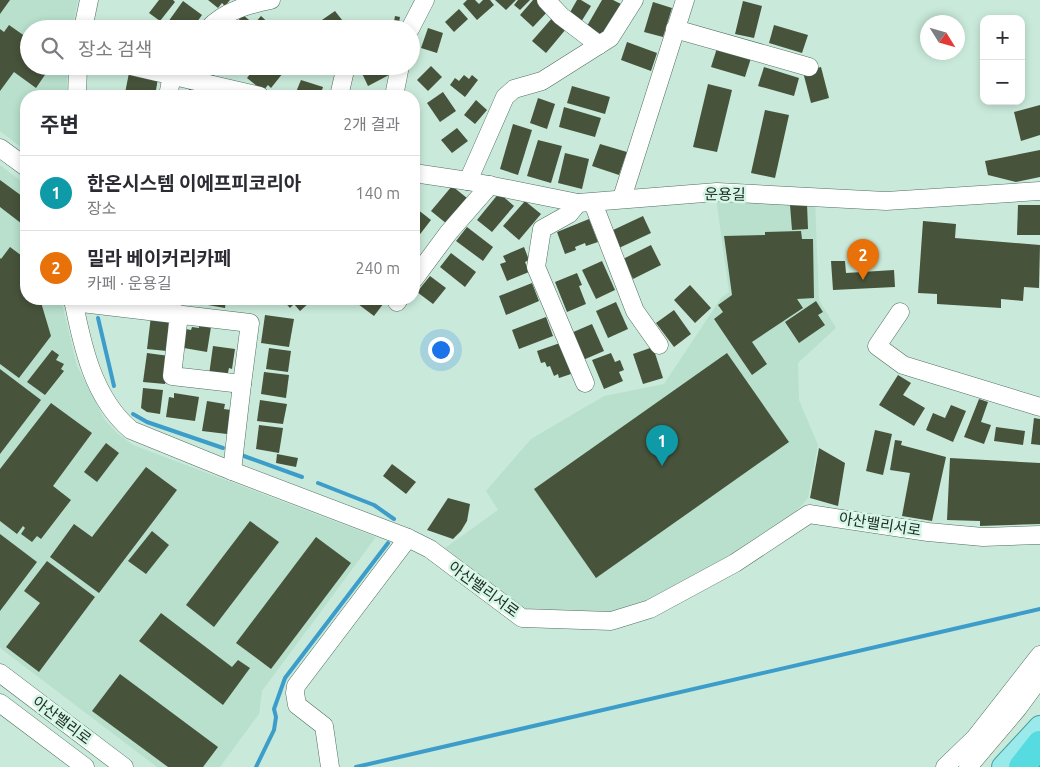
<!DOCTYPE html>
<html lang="ko">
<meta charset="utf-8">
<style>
:root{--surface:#fff;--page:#f2f2f3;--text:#2b2b33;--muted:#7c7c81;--line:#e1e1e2;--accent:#2563eb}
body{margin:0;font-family:Ubuntu,"Noto Sans KR",sans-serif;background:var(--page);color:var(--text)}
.controls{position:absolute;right:15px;top:15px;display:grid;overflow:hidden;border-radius:10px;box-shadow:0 2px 8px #0003}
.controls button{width:45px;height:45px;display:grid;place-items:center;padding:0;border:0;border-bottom:1px solid var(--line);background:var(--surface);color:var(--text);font:25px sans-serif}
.compass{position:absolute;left:920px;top:15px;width:45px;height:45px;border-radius:50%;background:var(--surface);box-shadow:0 2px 8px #0003;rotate:127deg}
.you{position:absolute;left:440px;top:349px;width:18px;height:18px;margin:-12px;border:4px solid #fff;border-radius:50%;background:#1a73e8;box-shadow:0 0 0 8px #1a73e833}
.badge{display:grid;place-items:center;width:32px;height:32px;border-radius:50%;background:var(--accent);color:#fff;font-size:16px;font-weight:700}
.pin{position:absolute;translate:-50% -41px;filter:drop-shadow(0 1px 2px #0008)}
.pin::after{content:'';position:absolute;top:26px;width:18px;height:15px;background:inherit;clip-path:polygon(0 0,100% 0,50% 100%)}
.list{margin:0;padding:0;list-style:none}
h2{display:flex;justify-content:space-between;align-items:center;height:65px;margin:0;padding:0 20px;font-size:21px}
h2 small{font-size:16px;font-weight:400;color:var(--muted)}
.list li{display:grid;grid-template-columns:32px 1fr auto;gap:15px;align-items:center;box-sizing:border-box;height:75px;padding:0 20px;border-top:1px solid var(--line)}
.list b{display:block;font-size:19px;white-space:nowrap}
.list p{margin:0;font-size:16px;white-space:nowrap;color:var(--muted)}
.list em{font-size:16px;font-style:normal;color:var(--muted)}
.icon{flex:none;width:28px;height:28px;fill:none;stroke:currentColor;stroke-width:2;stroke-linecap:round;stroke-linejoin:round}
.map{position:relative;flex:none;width:1040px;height:767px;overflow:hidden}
.search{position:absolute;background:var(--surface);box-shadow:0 2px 8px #0003;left:20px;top:20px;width:400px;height:55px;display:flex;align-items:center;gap:12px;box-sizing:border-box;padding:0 18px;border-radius:28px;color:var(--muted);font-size:19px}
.panel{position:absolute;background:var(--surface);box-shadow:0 2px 8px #0003;left:20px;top:90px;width:400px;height:215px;border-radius:20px}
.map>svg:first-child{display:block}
.built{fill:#b8e0cd}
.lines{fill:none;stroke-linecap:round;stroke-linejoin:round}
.stream{stroke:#3d9dca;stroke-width:4}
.building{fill:#47533b}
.minor-casing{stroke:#516e60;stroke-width:19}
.major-casing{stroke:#439f9f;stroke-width:24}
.highway-casing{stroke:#439f9f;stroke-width:28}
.minor{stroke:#fff;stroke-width:18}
.major{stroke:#9aeaec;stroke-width:22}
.highway{stroke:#56dce0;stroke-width:26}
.labels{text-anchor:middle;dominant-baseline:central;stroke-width:5;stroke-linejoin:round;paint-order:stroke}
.street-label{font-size:15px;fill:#212d27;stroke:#d6f7e7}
</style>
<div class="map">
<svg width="1040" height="767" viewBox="0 0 1040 767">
<rect width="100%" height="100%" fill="#c9eada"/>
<g class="built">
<path d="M0 0H78L72 29H29V66H68L66 96H26V151L0 131Z"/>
<path d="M0 165 26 185V299H61L77 366 105 420 117 433 133 445 376 537 262 691 259 714 220 767H157L0 648Z"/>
<path d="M716 198 815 200 819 300 836 328 798 363 799 400 818 445 808 498 789 519 754 544 664 595 616 614H530L445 548 498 510 486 491 531 439 604 396 664 384 721 298 729 292Z"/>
</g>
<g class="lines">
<g class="stream">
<path d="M98 318 114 386"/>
<path d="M133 414 147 422 223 448"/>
<path d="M241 455 302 477"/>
<path d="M318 483 374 505 394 519"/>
<path d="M256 767 274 730 276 717 274 709 285 678 388 543"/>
<path d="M356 767 1040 609"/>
</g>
</g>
<g class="building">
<path d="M0 0H10L0 14Z"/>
<path d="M159 0H173L175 2 160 21 149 13Z"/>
<path d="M208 0H230L225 6 222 3 218 8Z"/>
<path d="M467 0H475L479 4 483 0H490L494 5 477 20 463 4Z"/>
<path d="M495 0H516L506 10Z"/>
<path d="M518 0H530L520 10 514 5Z"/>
<path d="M533 0H538L549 10 533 27 520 15Z"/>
<path d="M577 0H581L591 6 581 22 569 14Z"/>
<path d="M602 0H613L621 4 602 35 587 26Z"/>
<path d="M183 1 202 15 192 29H170L173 25 168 22Z"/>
<path d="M743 1 762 6 754 38 735 34Z"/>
<path d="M653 2 672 8 663 37 644 32Z"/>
<path d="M459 9 468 19 454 32 445 22Z"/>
<path d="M335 11 346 25 341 29H324L319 22Z"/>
<path d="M243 15 254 24 261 16 275 29H242L236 23Z"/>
<path d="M395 16 400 17 398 28 393 27Z"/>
<path d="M553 17 566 29 546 53 532 41Z"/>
<path d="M9 25 29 39V66H51L36 88 14 72 0 91V29L4 32Z"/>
<path d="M774 25 808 35 802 53 769 43Z"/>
<path d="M428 28 443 33 437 53 421 48Z"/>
<path d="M627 42 657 53 651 71 621 60Z"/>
<path d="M717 48 751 58 745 77 711 67Z"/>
<path d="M198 66H221L213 77 209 74 206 78 195 70Z"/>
<path d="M256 66H275L283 73 271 88 268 85 263 91 247 78Z"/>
<path d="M361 66H385L389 75 368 86 359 67Z"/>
<path d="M431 66 442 77 428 91 417 80Z"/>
<path d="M764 67 799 78 794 96 758 86Z"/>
<path d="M821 67 829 98 811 103 803 72Z"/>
<path d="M129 73 158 78 155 96 125 93Z"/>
<path d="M464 75 469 79 472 75 478 80 465 97 450 85 455 78 459 81Z"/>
<path d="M301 80 323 87 320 96H309L296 92Z"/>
<path d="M708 84 732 90 717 152 693 147Z"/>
<path d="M572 86 610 97 605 114 567 103Z"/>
<path d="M189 89 209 93 208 96H188Z"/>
<path d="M443 92 456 111 440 122 427 103Z"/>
<path d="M538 98 555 104 547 129 530 123Z"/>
<path d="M476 100 487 110 475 124 464 115Z"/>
<path d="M1040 105V135L1021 141 1014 112Z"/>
<path d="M564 107 601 118 595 137 559 127Z"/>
<path d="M765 110 789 115 775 178 751 173Z"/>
<path d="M513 124 532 130 518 175 500 169Z"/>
<path d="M457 128 468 141 452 153 441 140Z"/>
<path d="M538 140 562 146 551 183 527 176Z"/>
<path d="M600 144 627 152 619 175 592 166Z"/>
<path d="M1040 150V177L1016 182 988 175 985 161Z"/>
<path d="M565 153 589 159 582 189 558 183Z"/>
<path d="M0 180 26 199V227L0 207Z"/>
<path d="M452 186 467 198 447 224 431 211Z"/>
<path d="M499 193 514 206 492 232 477 220Z"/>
<path d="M525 201 541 214 519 240 503 226Z"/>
<path d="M807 204 808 229 792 230 790 205Z"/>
<path d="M1018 205H1040V235H1017Z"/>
<path d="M417 209 431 220 414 242V213Z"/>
<path d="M643 216 651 233 619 248 611 231Z"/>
<path d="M589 219 598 242 586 246 585 243 575 247 576 250 565 254 557 232Z"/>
<path d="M923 221 956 224 955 238 1040 245 1039 288 1024 287 1023 301 1001 299V308L937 304V294L918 293Z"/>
<path d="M467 227 493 247 483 261 456 241Z"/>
<path d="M801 231 802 239H813L814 298 797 299 803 308 752 342 767 364 752 375 714 319 723 312 718 305 732 295 724 236 765 235V232Z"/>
<path d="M651 245 661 265 633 279 623 259Z"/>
<path d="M10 247 26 259V299H40L51 336 19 378 0 364V258L1 259Z"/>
<path d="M524 247 529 260 525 262 529 272 507 281 500 264 506 262 503 256Z"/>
<path d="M451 253 476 272 465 287 440 267Z"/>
<path d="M602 261 615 290 596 299 582 270Z"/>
<path d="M831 261H845L846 273 894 270 895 287 833 290Z"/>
<path d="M577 273 582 285 579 286 586 304 567 312 555 282Z"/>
<path d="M430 276 446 288 433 304 417 292Z"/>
<path d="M532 283 539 301 506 315 499 296Z"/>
<path d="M690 285 711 308 695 323 674 300Z"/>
<path d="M209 299H226L225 308 208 305Z"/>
<path d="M235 299H261L260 305 234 301Z"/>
<path d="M282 299H307L310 302 300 311 294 304 290 308Z"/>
<path d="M362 299H387L374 316 358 304Z"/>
<path d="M816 301 823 312 818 315 825 325 799 343 785 322Z"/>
<path d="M616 302 628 329 608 338 596 311Z"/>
<path d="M674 310 691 334 674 347 656 323Z"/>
<path d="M265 315 294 319 289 347 261 343Z"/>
<path d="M151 316 165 318 170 325 167 351 147 349Z"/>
<path d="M546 317 553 336 519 349 512 330Z"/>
<path d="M592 324 604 351 583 360 571 333Z"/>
<path d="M199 325 211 327 207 352 184 348 186 329 191 330 192 327 199 328Z"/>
<path d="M560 343 571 374 559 378 558 374 554 376 550 366 547 367 545 362 541 363 537 351Z"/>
<path d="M213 346 235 349 232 369 229 368 227 377 209 375Z"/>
<path d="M653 347 663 378 643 384 633 354Z"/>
<path d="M269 348 291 351 288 372 266 369Z"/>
<path d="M52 350 59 355 56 360 64 364 61 369 64 371 45 395 27 382Z"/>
<path d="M147 353 169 356 165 384 143 382Z"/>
<path d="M611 353 615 362 620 360 624 370 619 372 623 381 604 389 592 360Z"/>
<path d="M727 353 789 442 596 578 534 489Z"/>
<path d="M0 369 41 400 0 454Z"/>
<path d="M264 372 289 375 286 398 261 394Z"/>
<path d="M898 375 911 383 903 395 925 408 914 426 879 405Z"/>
<path d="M143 388 163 390 160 414 147 412 141 408Z"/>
<path d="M174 393 199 397 195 421 166 417 169 397 174 398Z"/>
<path d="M979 399 988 402 981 422 991 425 984 444 964 437Z"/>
<path d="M260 400 287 404 283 424 257 421Z"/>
<path d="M207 401 225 404 224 409 231 410 227 434 202 431Z"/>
<path d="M51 403 92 433 53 486 71 500 41 539 37 536 32 542 21 534 25 528 23 526 17 534 0 521V469Z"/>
<path d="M951 405 966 411 953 442 926 430 933 413 945 418Z"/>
<path d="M1034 418 1040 419V445L1031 444Z"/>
<path d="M259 425 283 428 279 453 256 449Z"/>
<path d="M996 427 1025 431 1023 445 994 441Z"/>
<path d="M875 430 892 434 883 475 866 471Z"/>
<path d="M895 440 902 441 901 445 946 457 932 521 902 516 910 473 890 470Z"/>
<path d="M106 443 119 453 97 482 84 472Z"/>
<path d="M819 448 845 463 838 506 810 498Z"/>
<path d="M277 454 298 458 296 467 276 463Z"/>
<path d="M950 458 1040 463V524L980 526V521L947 520Z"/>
<path d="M392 464 416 482 406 494 383 476Z"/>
<path d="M146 467 177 490 99 593 50 557 74 524 92 537Z"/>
<path d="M448 498 470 504 467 521 461 531 453 539 427 530Z"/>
<path d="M250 521 279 542 214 627 186 605Z"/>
<path d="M152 531 169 545 146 574 128 561Z"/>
<path d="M0 534 37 562 0 611Z"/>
<path d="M316 537 351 563 271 669 236 643Z"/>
<path d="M47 561 95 597 39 672 6 647 40 603 24 591Z"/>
<path d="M161 613 232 667 238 660 250 668 223 705 139 641Z"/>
<path d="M120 674 218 747 203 767H168L92 711Z"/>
</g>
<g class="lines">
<g class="minor-casing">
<g id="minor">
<path d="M546 0 561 16 599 45"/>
<path d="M83 29 89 0"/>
<path d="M208 29C223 12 249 4 271 0"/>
<path d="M410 29 425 0"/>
<path d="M675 29 809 67"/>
<path d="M131 66 260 96"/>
<path d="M77 96 78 66"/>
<path d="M168 96 172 75 178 66"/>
<path d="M339 96 346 66"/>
<path d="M394 96 400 66"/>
<path d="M0 148 26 167"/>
<path d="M414 173 468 181 578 203 717 192 886 201 1040 191"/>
<path d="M468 181 505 97 514 89 542 81 610 38 634 0"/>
<path d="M622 198 685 0"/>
<path d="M578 203 569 214 542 229 536 267 585 383"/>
<path d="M593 203 635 311 659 345"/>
<path d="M414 279 449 232 490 185"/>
<path d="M73 299C82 345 93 398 131 430L232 471 408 538 430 549 522 618 611 621 650 609 735 563 809 514 928 532 983 537 1040 535"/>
<path d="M73 302C132 309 191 316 250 323L242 384 172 376 179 314"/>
<path d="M397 302 399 299"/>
<path d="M900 312 877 346 903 365 1040 407"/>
<path d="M232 471 242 384"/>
<path d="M0 673 124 767"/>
<path d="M0 703 85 767"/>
<path d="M330 767 324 726 297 705 295 693 296 686 408 538"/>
<path d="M945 767 975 738 1040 655"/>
<path d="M968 767 1018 708 1040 678"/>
</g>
</g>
<g class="major-casing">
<path id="major" d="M1003 767 1040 727"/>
</g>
<g class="highway-casing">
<path id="highway" d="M1022 767 1040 744"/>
</g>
<use href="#minor" class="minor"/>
<use href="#major" class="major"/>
<use href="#highway" class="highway"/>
</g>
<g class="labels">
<g class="street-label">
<text transform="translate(725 194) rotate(1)">운용길</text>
<text transform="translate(880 524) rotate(9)">아산밸리서로</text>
<text transform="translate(484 589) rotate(36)">아산밸리서로</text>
<text transform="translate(62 720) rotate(37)">아산밸리로</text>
</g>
</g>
</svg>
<div class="controls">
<button>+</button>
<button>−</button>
</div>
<svg class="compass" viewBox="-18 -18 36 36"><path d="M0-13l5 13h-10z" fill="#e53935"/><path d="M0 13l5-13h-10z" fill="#7c7c81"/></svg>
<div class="you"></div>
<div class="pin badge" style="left:662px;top:466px;background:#0f9aa8">1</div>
<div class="pin badge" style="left:863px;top:280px;background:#e8710a">2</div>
<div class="search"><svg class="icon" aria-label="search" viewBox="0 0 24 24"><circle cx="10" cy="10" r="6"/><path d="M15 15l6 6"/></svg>장소 검색</div>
<section class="panel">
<h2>주변<small>2개 결과</small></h2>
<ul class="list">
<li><span class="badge" style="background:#0f9aa8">1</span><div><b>한온시스템 이에프피코리아</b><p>장소</p></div><em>140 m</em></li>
<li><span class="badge" style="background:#e8710a">2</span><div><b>밀라 베이커리카페</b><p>카페 · 운용길</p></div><em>240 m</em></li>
</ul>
</section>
</div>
